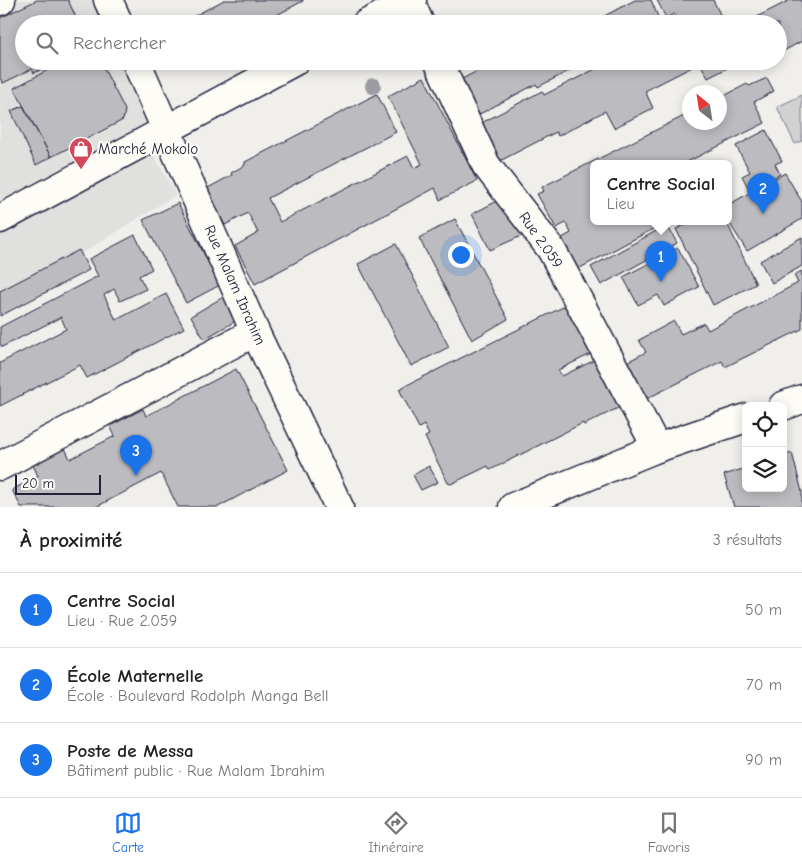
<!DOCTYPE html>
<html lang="fr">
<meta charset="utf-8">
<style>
:root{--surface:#fff;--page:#f2f2f2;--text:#222;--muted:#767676;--line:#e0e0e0;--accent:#1a73e8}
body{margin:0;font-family:"Comic Neue",sans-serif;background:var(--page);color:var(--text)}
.controls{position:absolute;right:15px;bottom:15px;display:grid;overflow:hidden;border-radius:8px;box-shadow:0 2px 12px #0003}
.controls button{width:45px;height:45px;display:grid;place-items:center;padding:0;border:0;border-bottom:1px solid var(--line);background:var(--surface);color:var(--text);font:25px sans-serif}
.compass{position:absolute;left:682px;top:85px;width:45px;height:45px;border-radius:50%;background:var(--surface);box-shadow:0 2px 12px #0003;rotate:330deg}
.scale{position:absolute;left:15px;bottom:12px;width:86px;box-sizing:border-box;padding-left:5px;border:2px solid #22223b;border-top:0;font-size:14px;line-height:18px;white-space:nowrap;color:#22223b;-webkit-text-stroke:4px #fdfcf7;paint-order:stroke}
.you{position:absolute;left:460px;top:254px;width:18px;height:18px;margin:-12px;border:4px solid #fff;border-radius:50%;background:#1a73e8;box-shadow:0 0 0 8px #1a73e833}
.badge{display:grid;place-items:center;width:32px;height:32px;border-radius:50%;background:var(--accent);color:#fff;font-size:16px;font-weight:700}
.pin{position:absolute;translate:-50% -41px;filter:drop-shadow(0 1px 2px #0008)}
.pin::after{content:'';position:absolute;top:26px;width:18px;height:15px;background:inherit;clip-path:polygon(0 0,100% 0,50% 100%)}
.popup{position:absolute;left:590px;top:160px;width:142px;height:65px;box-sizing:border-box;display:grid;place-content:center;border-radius:8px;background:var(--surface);filter:drop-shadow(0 1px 4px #0005);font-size:16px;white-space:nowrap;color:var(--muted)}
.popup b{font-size:19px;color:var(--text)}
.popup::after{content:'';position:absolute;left:50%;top:100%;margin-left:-10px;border:10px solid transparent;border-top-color:var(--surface)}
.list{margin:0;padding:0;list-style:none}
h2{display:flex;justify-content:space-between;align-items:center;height:65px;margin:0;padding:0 20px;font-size:21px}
h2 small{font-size:16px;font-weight:400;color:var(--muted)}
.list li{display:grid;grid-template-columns:32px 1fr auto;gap:15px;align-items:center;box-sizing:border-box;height:75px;padding:0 20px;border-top:1px solid var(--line)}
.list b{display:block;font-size:19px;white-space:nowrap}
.list p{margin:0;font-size:16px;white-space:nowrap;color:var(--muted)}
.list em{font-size:16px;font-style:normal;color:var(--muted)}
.icon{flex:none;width:28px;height:28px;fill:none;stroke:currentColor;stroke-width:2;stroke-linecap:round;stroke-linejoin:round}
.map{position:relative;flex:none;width:802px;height:507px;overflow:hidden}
.search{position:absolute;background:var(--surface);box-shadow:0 2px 12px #0003;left:15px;right:15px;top:15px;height:55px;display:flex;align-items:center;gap:12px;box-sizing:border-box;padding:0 18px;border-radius:28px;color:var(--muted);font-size:19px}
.sheet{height:290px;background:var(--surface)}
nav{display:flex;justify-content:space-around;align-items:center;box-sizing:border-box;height:70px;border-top:1px solid var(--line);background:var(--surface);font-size:14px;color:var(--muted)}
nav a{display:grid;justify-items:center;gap:2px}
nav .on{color:var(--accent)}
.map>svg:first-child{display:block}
.built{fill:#e0e0df}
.green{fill:#d2d1d1;stroke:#7a7a86}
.building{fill:#bcbcc0;stroke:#22223b}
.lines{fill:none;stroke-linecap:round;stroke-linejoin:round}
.minor-casing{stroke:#22223b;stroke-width:31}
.major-casing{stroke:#22223b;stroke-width:31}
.minor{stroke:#fdfcf7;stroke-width:28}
.major{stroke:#fdfcf7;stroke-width:28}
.tree{fill:#9c9ba3}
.labels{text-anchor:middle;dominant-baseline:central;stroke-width:4.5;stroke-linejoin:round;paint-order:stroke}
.poi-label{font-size:15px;fill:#22223b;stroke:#fdfcf7;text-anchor:start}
.street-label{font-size:15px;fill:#22223b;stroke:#fdfcf7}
</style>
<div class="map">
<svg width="802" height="507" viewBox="0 0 802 507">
<rect width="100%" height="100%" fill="#f0efec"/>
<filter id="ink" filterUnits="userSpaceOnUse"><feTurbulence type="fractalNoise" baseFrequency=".02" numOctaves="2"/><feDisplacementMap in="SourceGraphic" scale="10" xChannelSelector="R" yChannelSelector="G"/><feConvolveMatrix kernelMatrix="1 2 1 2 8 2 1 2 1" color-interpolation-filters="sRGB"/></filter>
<g filter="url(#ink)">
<path class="built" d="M0 0H99L109 24H24V61H125L158 140 149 146 176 195 84 252 0 297Z"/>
<path class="green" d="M802 95V141L795 144 777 107Z"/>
<g class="building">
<path d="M37 0H68L79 24H24V61H58L34 73 32 69 3 83 0 78V18Z"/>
<path d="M224 0H303V1L260 24H189L187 20Z"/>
<path d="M635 0H651L661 24H589Z"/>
<path d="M657 0H713L725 24H680L674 14 666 18Z"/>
<path d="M790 0H802V41L778 54V24H750L749 21Z"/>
<path d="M65 61H100L125 110 123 120 51 157 14 88Z"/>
<path d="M497 61H588L538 87 536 84 474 117 456 82Z"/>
<path d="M611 61H689L692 67 645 91 653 108 614 128 605 111 558 136 556 132 494 164 474 127 542 91 544 95Z"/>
<path d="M699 61H741L708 78Z"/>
<path d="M424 77 477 181 440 200 435 188 255 284 235 246 258 233 248 213 225 225 206 189 232 175 231 173 245 165V162L377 94 396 132 268 198 280 222 408 156 414 168 422 164 388 96Z"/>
<path d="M767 78 774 91 754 102 765 123 685 163H594V221H648L653 229 578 269 562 238 571 233 566 223 556 228 537 194 544 191 542 187 690 113V122H720V98L747 84 749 86Z"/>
<path d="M23 106 51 157 36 165 11 111Z"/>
<path d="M766 130 782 161 775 164 780 174 750 191 742 176 750 172 736 146Z"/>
<path d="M785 173 802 202V219L747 251 728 221V205Z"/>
<path d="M509 195 528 233 490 250 472 214Z"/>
<path d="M178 203 220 285 186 303 143 220Z"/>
<path d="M455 219 508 319 472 340 419 238Z"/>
<path d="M694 221H726L756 284 713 305 676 229Z"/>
<path d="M667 225 677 243 601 285 591 267Z"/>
<path d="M135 235 152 269 139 276 146 289 120 301 114 289 104 295 116 320 166 294 184 328 87 378 80 365 0 406V363L66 329 61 317 2 347 0 344V327L98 276 89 259Z"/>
<path d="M802 237V266L772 283 760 261Z"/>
<path d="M396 244 449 347 411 366 358 264Z"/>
<path d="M678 248 699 287 664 306 658 295 638 305 623 277Z"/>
<path d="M79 250 89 270 0 316V291Z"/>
<path d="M802 271V329L725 367 722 361 644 400 625 363 646 352 639 340 674 321 681 334 704 323 708 330 798 283 794 275Z"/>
<path d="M225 296 239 319 204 339 191 316Z"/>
<path d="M571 303 593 353 558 370 562 376 597 359 622 406 584 425 583 423 490 470 488 466 451 484 448 483 425 437 429 435 424 425 419 428 399 389Z"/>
<path d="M236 369 288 470 218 507H178L161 473 96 507H21L12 490 38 476 33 465 65 448 70 459 115 436 110 426 143 409 146 416Z"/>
<path d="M792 453 802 492V507H734L724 475 746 468V488H783V456Z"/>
<path d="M429 466 438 482 421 490 413 475Z"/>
</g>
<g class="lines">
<g class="minor-casing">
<g id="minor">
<path d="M108 0 119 24"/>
<path d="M0 1 1 0"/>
<path d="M410 1 420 24"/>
<path d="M136 61 255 332 339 507"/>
<path d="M438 61 486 165 551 249 657 448"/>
<path d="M0 466 255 332"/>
</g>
</g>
<g class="major-casing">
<g id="major">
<path d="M366 24 412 0"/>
<path d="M0 219 295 61"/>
<path d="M783 406 802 399"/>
<path d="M513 507 657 448 746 418"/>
</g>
</g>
<use href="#minor" class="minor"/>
<use href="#major" class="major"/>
</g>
<circle class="tree" cx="373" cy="86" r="8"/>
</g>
<defs>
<g id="shop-pin" transform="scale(1.25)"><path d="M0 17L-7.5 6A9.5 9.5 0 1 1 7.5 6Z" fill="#d1495b" stroke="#fdfcf7"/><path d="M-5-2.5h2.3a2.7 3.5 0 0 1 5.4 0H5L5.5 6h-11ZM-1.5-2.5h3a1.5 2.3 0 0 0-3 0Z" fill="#fff"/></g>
</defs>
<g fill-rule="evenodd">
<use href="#shop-pin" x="81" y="149"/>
</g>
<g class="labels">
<g class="poi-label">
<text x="98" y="149">Marché Mokolo</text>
</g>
<g class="street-label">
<text transform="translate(541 240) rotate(55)">Rue 2.059</text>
<text transform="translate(235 285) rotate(66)">Rue Malam Ibrahim</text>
</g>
</g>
</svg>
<div class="controls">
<button><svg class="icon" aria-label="locate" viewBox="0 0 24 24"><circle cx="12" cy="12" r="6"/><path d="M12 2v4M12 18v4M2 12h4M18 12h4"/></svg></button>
<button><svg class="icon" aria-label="layers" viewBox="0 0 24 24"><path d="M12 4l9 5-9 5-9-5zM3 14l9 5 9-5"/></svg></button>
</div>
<svg class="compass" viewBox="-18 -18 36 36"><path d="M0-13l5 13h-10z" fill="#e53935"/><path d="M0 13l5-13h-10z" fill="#767676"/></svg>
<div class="scale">20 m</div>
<div class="you"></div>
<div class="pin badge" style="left:661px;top:282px">1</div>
<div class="popup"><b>Centre Social</b>Lieu</div>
<div class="pin badge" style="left:763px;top:214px">2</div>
<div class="pin badge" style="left:136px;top:476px">3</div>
<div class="search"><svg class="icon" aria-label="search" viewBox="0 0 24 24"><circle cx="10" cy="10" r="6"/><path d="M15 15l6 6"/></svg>Rechercher</div>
</div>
<section class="sheet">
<h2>À proximité<small>3 résultats</small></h2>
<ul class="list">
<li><span class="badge">1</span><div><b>Centre Social</b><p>Lieu · Rue 2.059</p></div><em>50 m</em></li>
<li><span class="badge">2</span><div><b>École Maternelle</b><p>École · Boulevard Rodolph Manga Bell</p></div><em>70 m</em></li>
<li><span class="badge">3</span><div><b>Poste de Messa</b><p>Bâtiment public · Rue Malam Ibrahim</p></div><em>90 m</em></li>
</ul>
</section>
<nav>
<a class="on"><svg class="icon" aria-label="map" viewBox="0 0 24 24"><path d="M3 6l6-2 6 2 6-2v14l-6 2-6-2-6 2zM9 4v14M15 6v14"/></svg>Carte</a>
<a><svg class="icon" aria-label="directions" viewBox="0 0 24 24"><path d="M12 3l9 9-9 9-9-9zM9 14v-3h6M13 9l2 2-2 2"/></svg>Itinéraire</a>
<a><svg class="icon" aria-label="saved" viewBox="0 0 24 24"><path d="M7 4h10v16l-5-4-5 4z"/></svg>Favoris</a>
</nav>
